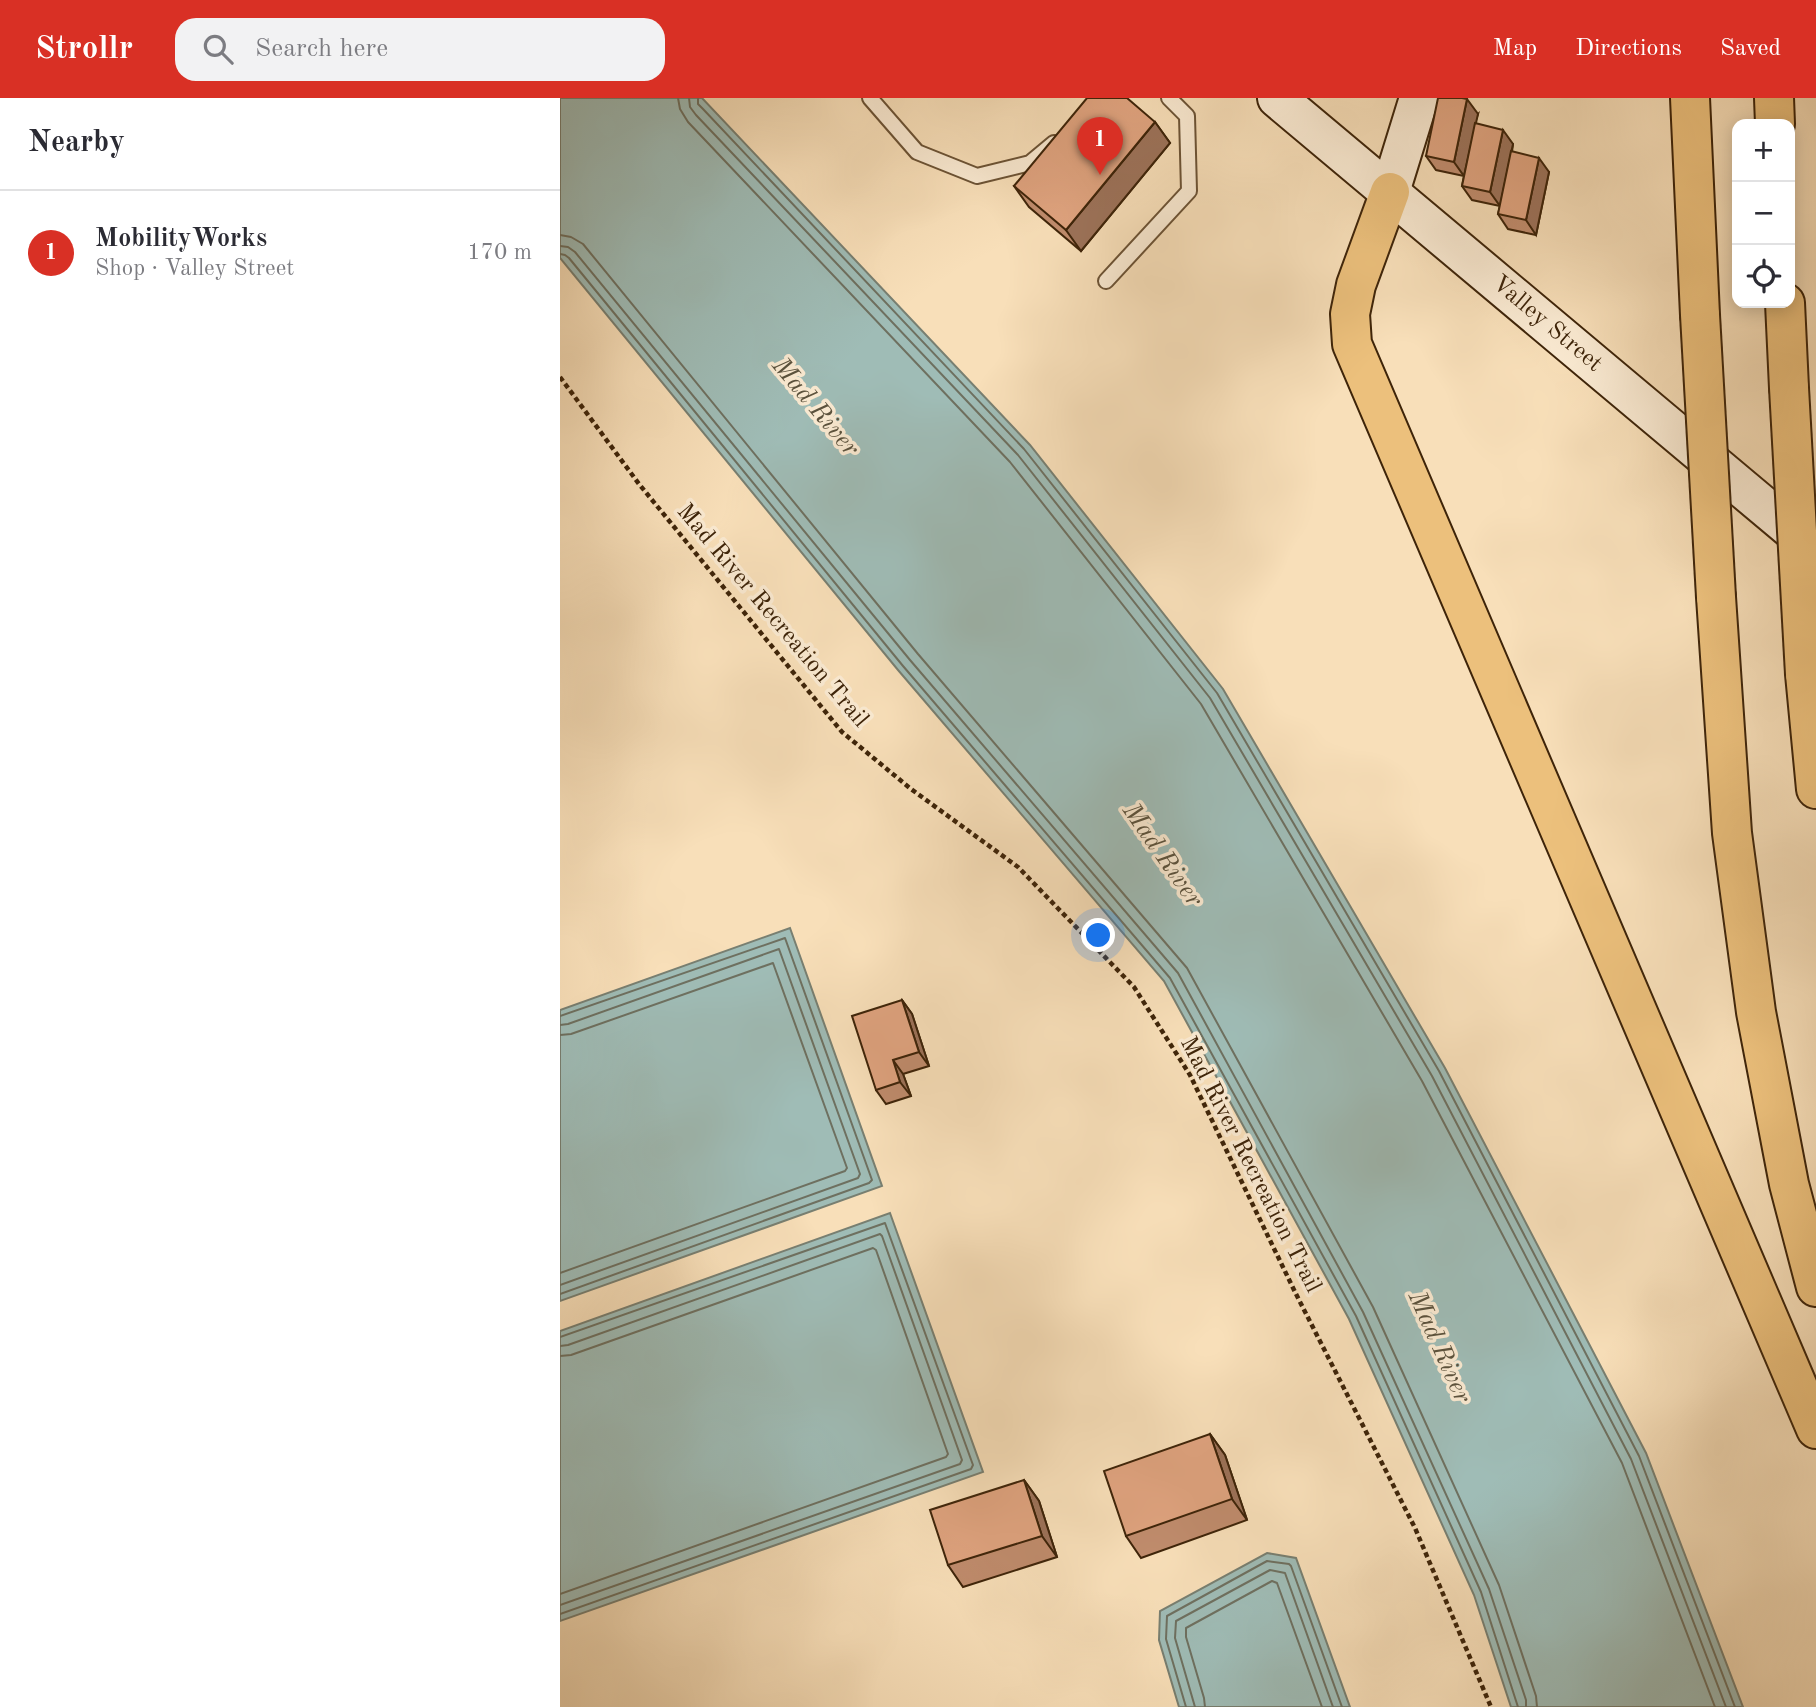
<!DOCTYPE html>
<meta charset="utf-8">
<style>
:root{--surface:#fff;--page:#f2f2f3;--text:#2b2b33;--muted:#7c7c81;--line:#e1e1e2;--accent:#d93025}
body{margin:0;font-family:"Old Standard TT",serif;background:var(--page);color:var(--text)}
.controls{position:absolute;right:21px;top:21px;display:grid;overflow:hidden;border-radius:14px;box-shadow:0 4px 18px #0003}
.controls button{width:63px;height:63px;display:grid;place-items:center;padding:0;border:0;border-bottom:2px solid var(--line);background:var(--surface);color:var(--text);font:35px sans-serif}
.you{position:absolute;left:539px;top:838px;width:24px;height:24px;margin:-18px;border:5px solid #fff;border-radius:50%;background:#1a73e8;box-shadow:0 0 0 10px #1a73e833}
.badge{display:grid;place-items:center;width:46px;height:46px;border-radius:50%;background:var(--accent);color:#fff;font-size:23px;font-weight:700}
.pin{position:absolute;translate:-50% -58px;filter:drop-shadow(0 2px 4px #0008)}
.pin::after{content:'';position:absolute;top:37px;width:24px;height:21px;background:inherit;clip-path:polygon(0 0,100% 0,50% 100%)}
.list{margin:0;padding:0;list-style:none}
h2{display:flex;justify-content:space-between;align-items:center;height:91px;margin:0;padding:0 28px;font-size:30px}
h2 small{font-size:23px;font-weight:400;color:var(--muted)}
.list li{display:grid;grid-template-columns:46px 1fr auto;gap:21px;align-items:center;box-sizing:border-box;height:126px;padding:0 28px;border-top:2px solid var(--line)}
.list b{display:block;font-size:26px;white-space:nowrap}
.list p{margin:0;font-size:23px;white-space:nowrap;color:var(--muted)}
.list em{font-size:23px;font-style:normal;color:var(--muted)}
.icon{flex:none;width:38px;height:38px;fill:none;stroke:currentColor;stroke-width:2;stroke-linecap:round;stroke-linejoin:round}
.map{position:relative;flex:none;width:1256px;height:1609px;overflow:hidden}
header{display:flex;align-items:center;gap:42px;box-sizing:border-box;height:98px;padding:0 35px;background:var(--accent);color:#fff}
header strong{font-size:33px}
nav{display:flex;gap:38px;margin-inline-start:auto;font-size:24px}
.search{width:490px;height:63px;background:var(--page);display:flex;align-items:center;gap:18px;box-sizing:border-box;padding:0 24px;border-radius:21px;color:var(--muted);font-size:26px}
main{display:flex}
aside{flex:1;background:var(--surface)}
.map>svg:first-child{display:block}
.water{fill:#9fbcb6;stroke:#787f71;stroke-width:2}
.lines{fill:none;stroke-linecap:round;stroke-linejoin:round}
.shore{stroke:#6e7060;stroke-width:2}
.lane-casing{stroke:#6c5335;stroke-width:18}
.secondary-casing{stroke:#3e2409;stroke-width:42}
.highway-casing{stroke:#3e2409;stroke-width:42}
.path{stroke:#3e2409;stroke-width:4.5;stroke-dasharray:5 3.5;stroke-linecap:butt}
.lane{stroke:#faead2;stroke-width:14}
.secondary{stroke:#faead2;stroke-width:38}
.highway{stroke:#ecc07c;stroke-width:38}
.highway-bridge-casing{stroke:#3e2409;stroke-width:42;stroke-linecap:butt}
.highway-bridge{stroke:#ecc07c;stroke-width:38}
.wall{fill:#c08c6d;stroke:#3e2409;stroke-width:2}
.shaded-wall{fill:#9c7259;stroke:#3e2409;stroke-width:2}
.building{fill:#dfa37f;stroke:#3e2409;stroke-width:2}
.labels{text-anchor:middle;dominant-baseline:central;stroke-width:7;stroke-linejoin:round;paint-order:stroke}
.street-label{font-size:24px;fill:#3e2409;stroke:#faead2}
.water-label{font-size:26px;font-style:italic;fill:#5b523d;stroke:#faead2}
</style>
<header>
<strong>Strollr</strong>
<div class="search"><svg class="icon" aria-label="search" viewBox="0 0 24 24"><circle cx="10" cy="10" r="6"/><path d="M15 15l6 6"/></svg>Search here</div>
<nav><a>Map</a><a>Directions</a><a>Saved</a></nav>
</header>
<main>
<aside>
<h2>Nearby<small></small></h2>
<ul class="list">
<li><span class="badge">1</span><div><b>MobilityWorks</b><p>Shop · Valley Street</p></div><em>170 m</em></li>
</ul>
</aside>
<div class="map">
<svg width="1256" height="1609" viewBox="0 0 1256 1609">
<rect width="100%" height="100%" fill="#f8dfb9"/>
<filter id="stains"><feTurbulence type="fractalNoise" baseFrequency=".00286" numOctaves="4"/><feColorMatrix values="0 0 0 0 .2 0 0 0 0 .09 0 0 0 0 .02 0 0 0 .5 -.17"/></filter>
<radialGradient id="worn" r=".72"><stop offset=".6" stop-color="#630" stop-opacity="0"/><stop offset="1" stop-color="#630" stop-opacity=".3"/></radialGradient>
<g class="water">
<path d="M0 0H142L470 347 663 591 885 970 1086 1355 1183 1609H951L914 1497 789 1221 604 883 338 572 0 160Z"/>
<path d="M230 830 322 1088 0 1203V912Z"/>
<path d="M330 1115 423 1374 0 1523V1233Z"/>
<path d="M707 1455 736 1460 790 1609H619L599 1542 600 1513Z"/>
</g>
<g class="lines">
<g class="shore">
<path d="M118 0 120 11 128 24 450 364 641 606 862 983 1062 1365 1155 1609"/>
<path d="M129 0 130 9 136 17 458 357 650 600 872 978 1071 1361 1166 1609"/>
<path d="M138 0V6L143 11 464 351 657 595 879 973 1079 1358 1175 1609"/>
<path d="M0 137 11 139 23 146 358 556 627 870 813 1209 939 1487 976 1598 977 1609"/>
<path d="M0 148 8 149 15 154 350 562 618 875 803 1214 929 1491 966 1602V1609"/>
<path d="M0 156 5 157 9 160 343 568 610 880 796 1218 921 1494 958 1609"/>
<path d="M0 918 225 840 312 1082 309 1085 0 1196"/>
<path d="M0 927 8 926 219 851 300 1076 298 1080 0 1187"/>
<path d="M0 937 11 936 213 865 287 1070 285 1073 0 1175"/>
<path d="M0 1239 325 1125 413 1367 411 1371 0 1516"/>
<path d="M0 1248 8 1247 320 1136 322 1138 402 1362 400 1366 0 1507"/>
<path d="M0 1258 11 1257 313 1150 316 1152 388 1356 386 1359 0 1496"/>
<path d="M626 1609 606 1541 607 1518 707 1463 729 1466 731 1468 782 1609"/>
<path d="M635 1609 615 1540 616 1523 710 1472 725 1475 773 1609"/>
<path d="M645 1609 644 1600 626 1539V1530L712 1483 717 1485 762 1609"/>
</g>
<g class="lane-casing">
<g id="lane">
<path d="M310 0 357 54 417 78 470 65 494 45"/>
<path d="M546 183 629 93 627 18 609 0"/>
</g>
</g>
<g class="secondary-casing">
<g id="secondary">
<path id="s1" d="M717 0 1256 452"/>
<path d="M830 94 859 0"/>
</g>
</g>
<g class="highway-casing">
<g id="highway">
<path d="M1130 0 1140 217"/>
<path d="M1214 0 1215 26"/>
<path d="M830 94 796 187 790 216 792 246 1256 1331"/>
<path d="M1225 205 1229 290"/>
<path d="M1156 499 1172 735 1196 914 1229 1086 1256 1189"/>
<path d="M1245 576 1256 691"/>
</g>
</g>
<path class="path" d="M0 279 79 386 282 634 351 691 458 769 574 889 630 977 736 1196 855 1430 931 1609"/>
<use href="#lane" class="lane"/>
<use href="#secondary" class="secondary"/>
<use href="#highway" class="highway"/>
<g class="highway-bridge-casing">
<g id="highway-bridge">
<path d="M1140 217 1156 499"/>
<path d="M1229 290 1245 576"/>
</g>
</g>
<use href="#highway-bridge" class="highway-bridge"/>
</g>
<g class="wall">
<path d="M918 16 915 25 953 46 952 54 989 74 976 137 948 131 938 116 940 108 912 102 902 88 904 78 876 72 866 58Z"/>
<path d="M595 24 610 45 521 153 469 109 454 88Z"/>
<path d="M342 902 352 916 369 968 343 976 351 998 326 1006 316 992Z"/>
<path d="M650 1336 665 1357 687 1422 581 1460 566 1438Z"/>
<path d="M464 1382 479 1403 497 1459 403 1489 388 1467Z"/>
</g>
<g class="shaded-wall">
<path d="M907 1 918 16 904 78 894 64Z"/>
<path d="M595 24 610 45 521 153 506 132Z"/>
<path d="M943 32 953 46 940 108 930 94Z"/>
<path d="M979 60 989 74 976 137 966 122Z"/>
<path d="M342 902 352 916 369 968 359 954Z"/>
<path d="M333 962 343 976 351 998 340 984Z"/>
<path d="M650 1336 665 1357 687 1422 672 1401Z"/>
<path d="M464 1382 479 1403 497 1459 482 1438Z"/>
</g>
<g class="building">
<path d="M527 0H567L595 24 506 132 454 88Z"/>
<path d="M878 0H902L907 1 894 64 866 58Z"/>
<path d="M915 25 943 32 930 94 902 88Z"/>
<path d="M951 53 979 60 966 122 938 116Z"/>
<path d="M342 902 359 954 333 962 340 984 316 992 292 918Z"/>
<path d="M650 1336 672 1401 566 1438 544 1373Z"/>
<path d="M464 1382 482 1438 388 1467 370 1412Z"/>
</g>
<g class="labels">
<g class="street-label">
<text stroke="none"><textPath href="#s1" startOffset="352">Valley Street</textPath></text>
<text transform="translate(212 518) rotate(50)">Mad River Recreation Trail</text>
<text transform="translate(690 1067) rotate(63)">Mad River Recreation Trail</text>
</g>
<g class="water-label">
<text transform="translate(255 309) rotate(50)">Mad River</text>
<text transform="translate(602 757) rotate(55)">Mad River</text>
<text transform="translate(879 1249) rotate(66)">Mad River</text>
</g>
</g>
<rect width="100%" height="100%" filter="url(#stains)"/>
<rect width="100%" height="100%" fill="url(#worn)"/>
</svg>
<div class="controls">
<button>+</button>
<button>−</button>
<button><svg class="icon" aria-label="locate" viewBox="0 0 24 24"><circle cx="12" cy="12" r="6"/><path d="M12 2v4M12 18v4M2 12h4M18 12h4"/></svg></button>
</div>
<div class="you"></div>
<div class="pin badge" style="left:540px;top:77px">1</div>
</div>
</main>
